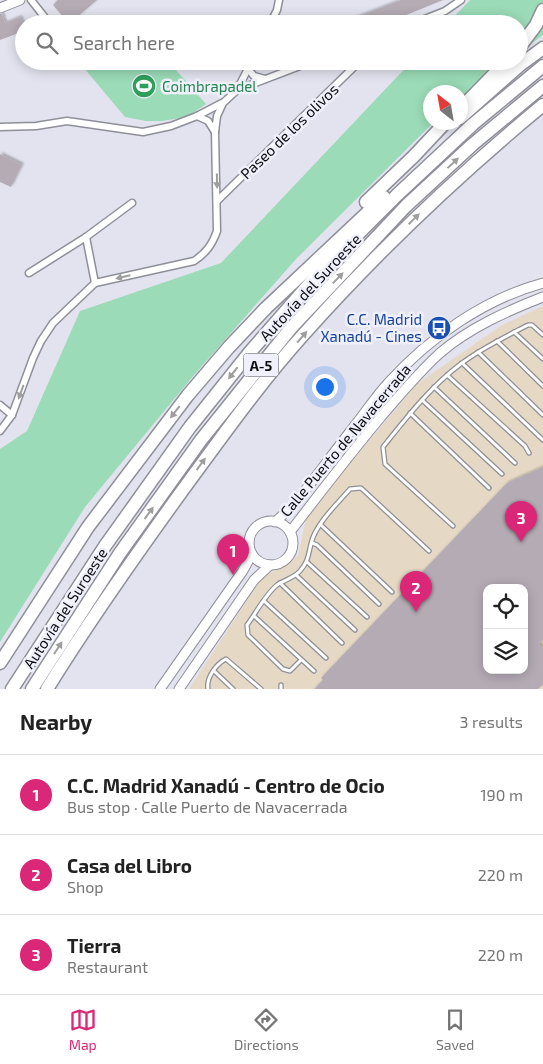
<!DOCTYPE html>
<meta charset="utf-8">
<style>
:root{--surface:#fff;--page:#f6f6f6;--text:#222;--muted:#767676;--line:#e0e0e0;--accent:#db2777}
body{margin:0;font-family:"Exo 2",sans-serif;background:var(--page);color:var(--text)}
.controls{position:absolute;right:15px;bottom:15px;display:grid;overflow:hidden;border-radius:10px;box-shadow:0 2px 12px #0003}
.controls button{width:45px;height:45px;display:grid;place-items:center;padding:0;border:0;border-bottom:1px solid var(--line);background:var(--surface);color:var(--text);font:25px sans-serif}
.compass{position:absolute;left:423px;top:85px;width:45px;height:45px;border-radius:50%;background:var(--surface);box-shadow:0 2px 12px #0003;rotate:329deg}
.you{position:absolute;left:324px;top:386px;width:18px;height:18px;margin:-12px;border:4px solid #fff;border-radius:50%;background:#1a73e8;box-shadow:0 0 0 8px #1a73e833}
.badge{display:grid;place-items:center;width:32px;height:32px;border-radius:50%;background:var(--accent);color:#fff;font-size:16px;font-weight:700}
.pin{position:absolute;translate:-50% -41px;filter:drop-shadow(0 1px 2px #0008)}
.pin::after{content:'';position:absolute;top:26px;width:18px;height:15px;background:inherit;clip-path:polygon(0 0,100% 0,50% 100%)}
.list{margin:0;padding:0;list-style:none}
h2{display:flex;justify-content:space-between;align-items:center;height:65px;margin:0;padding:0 20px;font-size:21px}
h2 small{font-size:16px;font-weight:400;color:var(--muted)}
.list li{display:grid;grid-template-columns:32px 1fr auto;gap:15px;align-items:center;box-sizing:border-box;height:80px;padding:0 20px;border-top:1px solid var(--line)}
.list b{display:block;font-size:19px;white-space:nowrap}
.list p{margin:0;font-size:16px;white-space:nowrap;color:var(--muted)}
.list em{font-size:16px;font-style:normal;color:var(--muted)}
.icon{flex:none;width:28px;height:28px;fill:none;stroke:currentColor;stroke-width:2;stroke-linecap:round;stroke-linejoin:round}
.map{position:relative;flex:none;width:543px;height:689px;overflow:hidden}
.search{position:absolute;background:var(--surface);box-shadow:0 2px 12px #0003;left:15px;right:15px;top:15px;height:55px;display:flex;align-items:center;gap:12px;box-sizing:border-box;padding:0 18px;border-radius:28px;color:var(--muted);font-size:19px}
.sheet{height:305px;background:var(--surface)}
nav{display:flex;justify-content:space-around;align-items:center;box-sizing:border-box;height:70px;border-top:1px solid var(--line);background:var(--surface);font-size:14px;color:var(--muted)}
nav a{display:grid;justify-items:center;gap:2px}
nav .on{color:var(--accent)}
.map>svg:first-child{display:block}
.commercial{fill:#e5d9c5;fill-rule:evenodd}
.green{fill:#9bdbb7}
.building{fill:#b4abb4;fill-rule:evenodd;filter:url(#shadow)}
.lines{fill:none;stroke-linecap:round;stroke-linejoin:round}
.service-casing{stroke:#8e8f99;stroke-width:5.5}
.minor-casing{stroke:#8e8f99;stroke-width:9}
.tertiary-casing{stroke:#8e8f99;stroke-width:11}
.motorway-casing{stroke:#8e8f99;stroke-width:15}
.service{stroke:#fff;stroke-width:3}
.minor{stroke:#fff;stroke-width:6}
.tertiary{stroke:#fff;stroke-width:9}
.motorway{stroke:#fff;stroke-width:12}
.oneway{fill:#9e9e9f}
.labels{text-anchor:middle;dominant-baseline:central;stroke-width:5;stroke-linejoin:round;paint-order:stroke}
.shield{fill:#f0f0fc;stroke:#505056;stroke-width:1}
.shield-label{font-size:14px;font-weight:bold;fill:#0c0c0f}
.leisure-label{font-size:15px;fill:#27864d;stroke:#f0f0fc;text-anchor:start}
.street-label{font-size:15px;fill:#0c0c0f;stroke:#f0f0fc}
.transit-label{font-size:15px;fill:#164399;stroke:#f0f0fc;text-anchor:end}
</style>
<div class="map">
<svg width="543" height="689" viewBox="0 0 543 689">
<defs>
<filter id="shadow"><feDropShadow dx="2" dy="-2" stdDeviation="1" flood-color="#0004"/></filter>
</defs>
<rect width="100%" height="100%" fill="#e3e3ef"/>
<path class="commercial" d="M543 306V689H189L261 579 298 556 307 514 418 383 502 325ZM487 588H524V670H487Z"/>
<g class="green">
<path d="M470 0H543V35L519 53V24H447Z"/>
<path d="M92 61H168L206 104 187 117 162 121H146L125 117 84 68Z"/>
<path d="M412 61H509L461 98 460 92H430V122L433 123 297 258 194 375 85 507 0 642V449L27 431 80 311 221 263Z"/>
</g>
<g class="building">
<path d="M58 0H97L69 24 53 5Z"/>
<path d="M401 0H443L384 24H339Z"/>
<path d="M0 14H2L5 23 20 17 24 26V28L20 29 21 32 0 40Z"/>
<path d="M0 154 22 165 11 187 0 182Z"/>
<path d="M543 467V640L539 644 543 648V684L538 689H314L323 680 321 678 507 483ZM487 588H524V670H487Z"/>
</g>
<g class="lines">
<g class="service-casing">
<g id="service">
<path d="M514 332 543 359"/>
<path d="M497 341 543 386"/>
<path d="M478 352 543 415"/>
<path d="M462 363 543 440"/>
<path d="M447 375 525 446 529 453"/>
<path d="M434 387 515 463"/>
<path d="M422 400 502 474"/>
<path d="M410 413 489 488"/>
<path d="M321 525 392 592"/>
<path d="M453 526 385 464 383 447C407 417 431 386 462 363 482 348 505 337 528 325H532L543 335"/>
<path d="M312 543 317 545 379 604"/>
<path d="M307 562 367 617"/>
<path d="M296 575 355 630"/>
<path d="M280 583 342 643"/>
<path d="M264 601 326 658"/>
<path d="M254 616 314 671"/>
<path d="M301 660 290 671 283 669 248 635 247 625C256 613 265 595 277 585 284 580 294 578 300 571 311 559 308 548 314 535 322 518 337 504 350 489L361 488 429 551"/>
<path d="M214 671 233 689"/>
<path d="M208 689C206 678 216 664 226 659L261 689"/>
<path d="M281 689V685"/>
</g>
</g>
<g class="minor-casing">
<g id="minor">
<path d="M31 0 50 24"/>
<path d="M270 24 277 10 279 0"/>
<path d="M412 24 445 11 461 0"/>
<path d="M248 69 254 76 265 79"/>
<path d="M237 90 313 61"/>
<path d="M197 116 222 103"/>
<path d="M0 127 36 126 67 121 143 132 171 126 197 116 208 121 215 132"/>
<path d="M217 201 360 61"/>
<path d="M86 237 95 283"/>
<path d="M29 273 86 237 132 203"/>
<path d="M0 405 12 415"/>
<path d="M0 431 12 415 33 358 41 341 53 323 95 283 194 261C206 253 212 245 217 231L215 132 217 116 223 103 237 90 252 61"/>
</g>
</g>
<g class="tertiary-casing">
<g id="tertiary">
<path d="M0 8 20 0"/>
<circle cx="271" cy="543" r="22"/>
<path d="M275 522 294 505C315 478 335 451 356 424 367 410 377 395 389 382 429 338 484 299 543 283"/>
<path d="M290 532C320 493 349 455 380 418 399 396 418 373 440 353 469 328 507 311 543 297"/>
<path d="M160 689 242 572 252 554"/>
<path d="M179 689 254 580 270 565"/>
</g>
</g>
<g class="motorway-casing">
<g id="motorway">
<path d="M519 48 536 25 543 10"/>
<path d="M467 102 507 61"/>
<path d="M460 118 520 65 543 48"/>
<path d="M366 202 414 156 446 122"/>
<path d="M0 663 88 527 188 395 229 347 266 308 384 197"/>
<path d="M12 689 105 546 190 427 250 352 319 273 397 195 473 124 543 66"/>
<path d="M32 689 120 553 201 440 291 328 406 206 472 145 543 86"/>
<path d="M47 689C89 621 135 556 182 491 221 438 259 384 303 335 377 252 457 176 543 105"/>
</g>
</g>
<use href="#service" class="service"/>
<use href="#minor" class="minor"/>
<use href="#tertiary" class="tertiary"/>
<use href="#motorway" class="motorway"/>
</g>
<defs><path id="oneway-solid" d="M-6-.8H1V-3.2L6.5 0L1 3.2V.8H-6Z" transform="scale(1.25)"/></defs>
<g class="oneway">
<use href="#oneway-solid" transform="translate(453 163) rotate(-43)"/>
<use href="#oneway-solid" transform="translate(217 181) rotate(89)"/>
<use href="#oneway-solid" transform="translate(414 219) rotate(-44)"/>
<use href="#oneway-solid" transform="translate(123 277) rotate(167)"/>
<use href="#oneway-solid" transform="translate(338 278) rotate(-46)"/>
<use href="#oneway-solid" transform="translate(302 337) rotate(-49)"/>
<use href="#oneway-solid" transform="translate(233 373) rotate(128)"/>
<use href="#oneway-solid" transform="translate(21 392) rotate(110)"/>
<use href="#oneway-solid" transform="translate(175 412) rotate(128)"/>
<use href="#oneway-solid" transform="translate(201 464) rotate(-54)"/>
<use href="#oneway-solid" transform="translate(149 513) rotate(-54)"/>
<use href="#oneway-solid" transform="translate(58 648) rotate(-57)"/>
</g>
<defs>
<g id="stadium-disc" transform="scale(1.25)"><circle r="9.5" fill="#2e9e5b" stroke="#f0f0fc"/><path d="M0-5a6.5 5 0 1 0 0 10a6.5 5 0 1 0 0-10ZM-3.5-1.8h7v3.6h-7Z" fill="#fff"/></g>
<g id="bus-disc" transform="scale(1.25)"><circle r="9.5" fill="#1a4fb4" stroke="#f0f0fc"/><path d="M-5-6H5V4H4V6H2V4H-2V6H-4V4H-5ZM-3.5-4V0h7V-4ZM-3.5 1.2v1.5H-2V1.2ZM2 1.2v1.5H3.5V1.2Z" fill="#fff"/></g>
</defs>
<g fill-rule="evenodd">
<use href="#stadium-disc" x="144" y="86"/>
<use href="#bus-disc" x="439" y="328"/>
</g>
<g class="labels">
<rect class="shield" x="243.5" y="353.5" width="35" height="23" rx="4"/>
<g class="shield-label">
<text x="261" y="365">A-5</text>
</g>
<g class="leisure-label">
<text x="162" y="86">Coimbrapadel</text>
</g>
<g class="street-label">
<text transform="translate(289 131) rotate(-44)">Paseo de los olivos</text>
<text transform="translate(310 287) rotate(-47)">Autovía del Suroeste</text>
<text transform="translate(345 440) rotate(-50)">Calle Puerto de Navacerrada</text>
<text transform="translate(65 608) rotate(-57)">Autovía del Suroeste</text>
</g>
<g class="transit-label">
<text x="422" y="319">C.C. Madrid<tspan x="422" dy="17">Xanadú - Cines</tspan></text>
</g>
</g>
</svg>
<div class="controls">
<button><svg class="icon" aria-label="locate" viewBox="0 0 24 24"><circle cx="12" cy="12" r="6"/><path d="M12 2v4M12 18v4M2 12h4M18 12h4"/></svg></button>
<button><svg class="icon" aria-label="layers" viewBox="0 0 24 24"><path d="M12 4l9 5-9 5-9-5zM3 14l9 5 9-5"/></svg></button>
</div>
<svg class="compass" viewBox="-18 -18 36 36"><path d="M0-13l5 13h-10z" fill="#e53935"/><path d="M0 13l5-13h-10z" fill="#767676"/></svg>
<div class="you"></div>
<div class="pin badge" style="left:233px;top:575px">1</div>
<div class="pin badge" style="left:416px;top:612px">2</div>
<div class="pin badge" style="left:521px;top:542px">3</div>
<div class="search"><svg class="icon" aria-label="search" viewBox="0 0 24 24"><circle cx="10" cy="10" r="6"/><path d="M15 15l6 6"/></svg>Search here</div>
</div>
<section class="sheet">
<h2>Nearby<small>3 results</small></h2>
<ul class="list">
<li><span class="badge">1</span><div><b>C.C. Madrid Xanadú - Centro de Ocio</b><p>Bus stop · Calle Puerto de Navacerrada</p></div><em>190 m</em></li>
<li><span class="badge">2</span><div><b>Casa del Libro</b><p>Shop</p></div><em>220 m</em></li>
<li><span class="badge">3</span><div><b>Tierra</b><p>Restaurant</p></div><em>220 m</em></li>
</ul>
</section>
<nav>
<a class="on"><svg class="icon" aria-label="map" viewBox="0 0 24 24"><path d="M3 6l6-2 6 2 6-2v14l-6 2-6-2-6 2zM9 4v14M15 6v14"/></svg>Map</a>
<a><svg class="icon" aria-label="directions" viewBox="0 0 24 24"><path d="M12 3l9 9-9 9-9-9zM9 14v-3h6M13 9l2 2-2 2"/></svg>Directions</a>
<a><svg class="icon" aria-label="saved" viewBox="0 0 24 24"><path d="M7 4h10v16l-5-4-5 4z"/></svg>Saved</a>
</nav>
